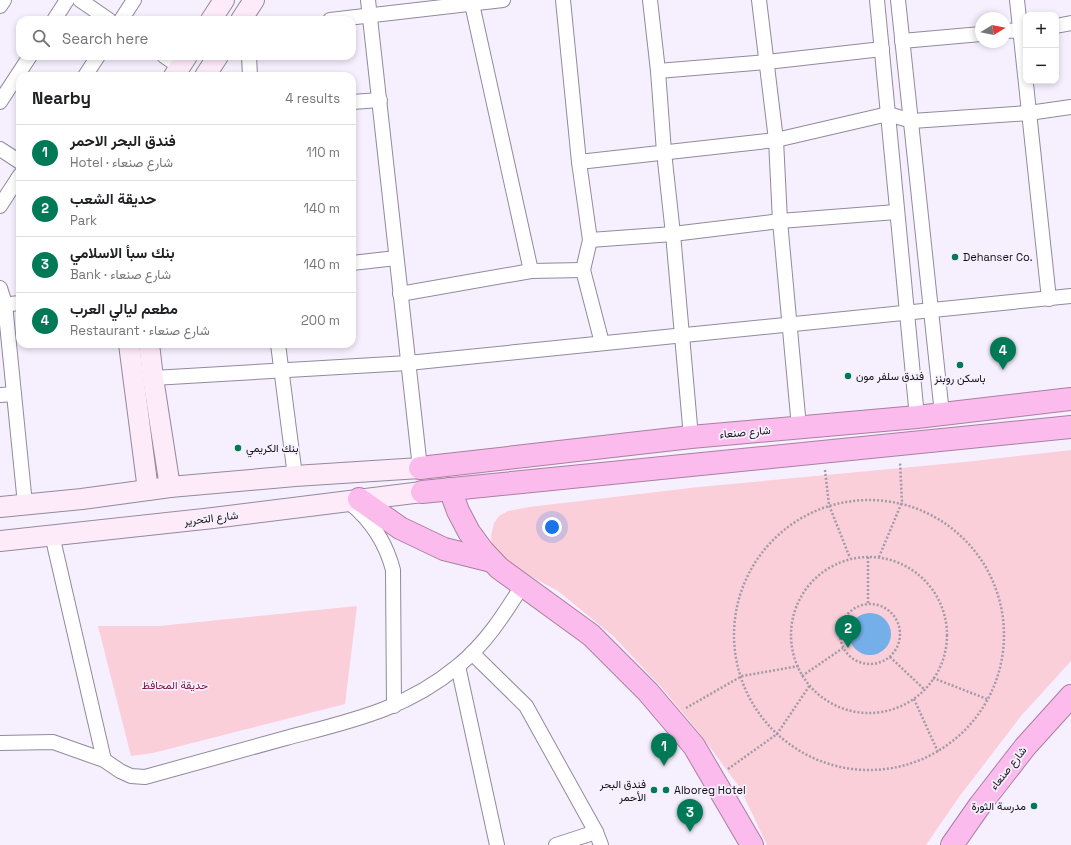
<!DOCTYPE html>
<meta charset="utf-8">
<style>
:root{--surface:#fff;--page:#f2f2f2;--text:#202124;--muted:#757577;--line:#e0e0e0;--accent:#007956}
body{margin:0;font-family:"Space Grotesk",Vazirmatn,sans-serif;background:var(--page);color:var(--text)}
.controls{position:absolute;right:12px;top:12px;display:grid;overflow:hidden;border-radius:8px;box-shadow:0 2px 6px #0003}
.controls button{width:36px;height:36px;display:grid;place-items:center;padding:0;border:0;border-bottom:1px solid var(--line);background:var(--surface);color:var(--text);font:20px sans-serif}
.compass{position:absolute;left:975px;top:12px;width:36px;height:36px;border-radius:50%;background:var(--surface);box-shadow:0 2px 6px #0003;rotate:80deg}
.you{position:absolute;left:552px;top:527px;width:14px;height:14px;margin:-10px;border:3px solid #fff;border-radius:50%;background:#1a73e8;box-shadow:0 0 0 6px #1a73e833}
.badge{display:grid;place-items:center;width:26px;height:26px;border-radius:50%;background:var(--accent);color:#fff;font-size:13px;font-weight:700}
.pin{position:absolute;translate:-50% -33px;filter:drop-shadow(0 1px 2px #0008)}
.pin::after{content:'';position:absolute;top:21px;width:14px;height:12px;background:inherit;clip-path:polygon(0 0,100% 0,50% 100%)}
.list{margin:0;padding:0;list-style:none}
h2{display:flex;justify-content:space-between;align-items:center;height:52px;margin:0;padding:0 16px;font-size:17px}
h2 small{font-size:13px;font-weight:400;color:var(--muted)}
.list li{display:grid;grid-template-columns:26px 1fr auto;gap:12px;align-items:center;box-sizing:border-box;height:56px;padding:0 16px;border-top:1px solid var(--line)}
.list b{display:block;font-size:15px;white-space:nowrap}
.list p{margin:0;font-size:13px;white-space:nowrap;color:var(--muted)}
.list em{font-size:13px;font-style:normal;color:var(--muted)}
.icon{flex:none;width:22px;height:22px;fill:none;stroke:currentColor;stroke-width:2;stroke-linecap:round;stroke-linejoin:round}
.map{position:relative;flex:none;width:1071px;height:845px;overflow:hidden}
.search{position:absolute;background:var(--surface);box-shadow:0 2px 6px #0003;left:16px;top:16px;width:340px;height:44px;display:flex;align-items:center;gap:10px;box-sizing:border-box;padding:0 14px;border-radius:12px;color:var(--muted);font-size:15px}
.panel{position:absolute;background:var(--surface);box-shadow:0 2px 6px #0003;left:16px;top:72px;width:340px;height:276px;border-radius:12px}
.map>svg:first-child{display:block}
.green{fill:#fbcfd9}
.water{fill:#74afea}
.lines{fill:none;stroke-linecap:round;stroke-linejoin:round}
.street-casing{stroke:#928a9b;stroke-width:16}
.secondary-casing{stroke:#928a9b;stroke-width:22}
.highway-casing{stroke:#a97fa1;stroke-width:24}
.path{stroke:#a09ba7;stroke-width:2.5;stroke-dasharray:2 2;stroke-linecap:butt}
.street{stroke:#fff;stroke-width:14}
.secondary{stroke:#feebfa;stroke-width:20}
.highway{stroke:#fbbced;stroke-width:22}
.poi-dot{fill:#007956;stroke:#f6effe;stroke-width:1.5}
.labels{text-anchor:middle;dominant-baseline:central;stroke-width:3.5;stroke-linejoin:round;paint-order:stroke}
.poi-label{font-size:11px;fill:#110e14;stroke:#f6effe;text-anchor:start}
.street-label{font-size:11px;fill:#110e14;stroke:#f6effe}
.park-label{font-size:11px;fill:#7a163d;stroke:#f6effe}
</style>
<div class="map">
<svg width="1071" height="845" viewBox="0 0 1071 845">
<rect width="100%" height="100%" fill="#f6effe"/>
<g class="green">
<path d="M1071 450V661L1021 716 959 797 926 845H767L740 788 700 734 663 689 613 636 558 591 506 563 492 549 491 536 494 523 499 516 508 511 529 507 699 487 965 462Z"/>
<path d="M357 606 345 704 153 753 131 756 98 626H159Z"/>
</g>
<circle class="water" cx="870" cy="634" r="21"/>
<g class="lines">
<g class="street-casing">
<g id="street">
<path d="M80 0 109 20"/>
<path d="M368 0 420 468"/>
<path d="M470 0V4H472L531 271"/>
<path d="M563 0 579 162 590 240 583 270 602 343"/>
<path d="M650 0 658 71 664 152 673 234 691 437"/>
<path d="M759 0 776 140 780 221 799 427"/>
<path d="M877 0 917 417"/>
<path d="M898 0 942 414"/>
<path d="M1017 0 1049 299"/>
<path d="M0 6 4 0"/>
<path d="M54 20 67 0"/>
<path d="M121 20 134 0"/>
<path d="M330 20 503 0"/>
<path d="M1056 26 1071 23"/>
<path d="M1005 31 1026 30"/>
<path d="M902 41 981 34"/>
<path d="M164 56 180 67"/>
<path d="M249 56 250 76"/>
<path d="M658 71 767 62 882 49"/>
<path d="M85 76 98 56"/>
<path d="M0 102 30 56"/>
<path d="M352 102 380 100"/>
<path d="M0 149 20 162"/>
<path d="M579 162 776 140 888 114 912 121 1029 113 1071 107"/>
<path d="M0 206 20 175"/>
<path d="M590 240 673 234 780 221 896 212"/>
<path d="M352 263 396 258"/>
<path d="M0 288 5 304 25 504"/>
<path d="M400 294 531 271 583 270"/>
<path d="M0 305 20 303"/>
<path d="M278 344 295 476"/>
<path d="M153 378 408 363 1071 296"/>
<path d="M0 395 14 394"/>
<path d="M350 503C372 521 386 543 393 570L394 706"/>
<path d="M52 535 104 760"/>
<path d="M472 653 526 706 596 832 601 845"/>
<path d="M458 666 497 845"/>
<path d="M0 743 53 742 104 760 120 771 131 776 145 777C192 764 239 751 286 738 350 721 405 710 458 666 486 643 503 616 522 586"/>
<path d="M556 845 596 832"/>
</g>
</g>
<g class="secondary-casing">
<g id="secondary">
<path d="M211 20 224 0"/>
<path d="M241 20 254 0"/>
<path d="M174 76 187 56"/>
<path d="M205 76 218 56"/>
<path d="M129 344 148 490"/>
<path d="M149 344 153 378 170 487"/>
<path d="M0 507 82 499 170 487 295 476 420 468"/>
<path d="M0 541 213 518 422 492"/>
</g>
</g>
<g class="highway-casing">
<g id="highway">
<path d="M420 468 691 437 917 417 1071 399"/>
<path d="M450 489 458 511 469 532 483 551 499 568 591 635 648 692 694 746 752 845"/>
<path d="M422 492 1071 427"/>
<path d="M359 499 400 528 444 549 492 561"/>
<path d="M952 845 980 805 1025 747 1071 696"/>
</g>
</g>
<g class="path">
<path d="M825 470 829 505 850 558"/>
<circle cx="869" cy="635" r="135"/>
<circle cx="869" cy="635" r="78"/>
<path d="M868 557V604"/>
<path d="M879 557 902 502 900 462"/>
<circle cx="870" cy="634" r="30"/>
<path d="M890 657 925 690"/>
<path d="M802 676 843 648"/>
<path d="M933 678 987 699"/>
<path d="M914 699 938 752"/>
<path d="M686 708 742 676 799 666"/>
<path d="M728 769 777 734 810 685"/>
</g>
<use href="#street" class="street"/>
<use href="#secondary" class="secondary"/>
<use href="#highway" class="highway"/>
</g>
<g class="poi-dot">
<circle cx="955" cy="257" r="4"/>
<circle cx="960" cy="365" r="4"/>
<circle cx="848" cy="376" r="4"/>
<circle cx="238" cy="448" r="4"/>
<circle cx="654" cy="790" r="4"/>
<circle cx="666" cy="790" r="4"/>
<circle cx="1034" cy="806" r="4"/>
</g>
<g class="labels">
<g class="poi-label">
<text x="963" y="257">Dehanser Co.</text>
<text x="856" y="376">فندق سلفر مون</text>
<text x="960" y="378" text-anchor="middle">باسكن روبنز</text>
<text x="246" y="448">بنك الكريمي</text>
<text x="646" y="784" text-anchor="end">فندق البحر<tspan x="646" dy="13">الأحمر</tspan></text>
<text x="674" y="790">Alboreg Hotel</text>
<text x="1026" y="806" text-anchor="end">مدرسة الثورة</text>
</g>
<g class="street-label">
<text transform="translate(745 432) rotate(-5)">شارع صنعاء</text>
<text transform="translate(211 518) rotate(-7)">شارع التحرير</text>
<text transform="translate(1008 768) rotate(-52)">شارع صنعاء</text>
</g>
<g class="park-label">
<text x="175" y="685">حديقة المحافظ</text>
</g>
</g>
</svg>
<div class="controls">
<button>+</button>
<button>−</button>
</div>
<svg class="compass" viewBox="-18 -18 36 36"><path d="M0-13l5 13h-10z" fill="#e53935"/><path d="M0 13l5-13h-10z" fill="#757577"/></svg>
<div class="you"></div>
<div class="pin badge" style="left:664px;top:766px">1</div>
<div class="pin badge" style="left:848px;top:648px">2</div>
<div class="pin badge" style="left:690px;top:832px">3</div>
<div class="pin badge" style="left:1003px;top:370px">4</div>
<div class="search"><svg class="icon" aria-label="search" viewBox="0 0 24 24"><circle cx="10" cy="10" r="6"/><path d="M15 15l6 6"/></svg>Search here</div>
<section class="panel">
<h2>Nearby<small>4 results</small></h2>
<ul class="list">
<li><span class="badge">1</span><div><b>فندق البحر الاحمر</b><p>Hotel · شارع صنعاء</p></div><em>110 m</em></li>
<li><span class="badge">2</span><div><b>حديقة الشعب</b><p>Park</p></div><em>140 m</em></li>
<li><span class="badge">3</span><div><b>بنك سبأ الاسلامي</b><p>Bank · شارع صنعاء</p></div><em>140 m</em></li>
<li><span class="badge">4</span><div><b>مطعم ليالي العرب</b><p>Restaurant · شارع صنعاء</p></div><em>200 m</em></li>
</ul>
</section>
</div>
